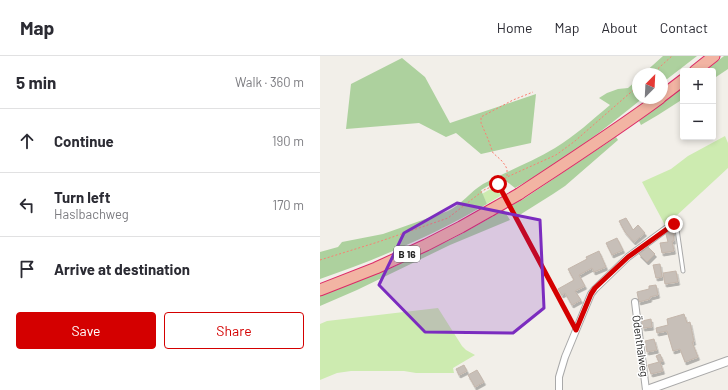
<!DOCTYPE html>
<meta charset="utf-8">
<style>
:root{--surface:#fff;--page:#f2f2f3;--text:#2b2b33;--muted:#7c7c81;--line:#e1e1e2;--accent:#d40000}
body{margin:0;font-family:Barlow,sans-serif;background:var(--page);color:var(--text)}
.controls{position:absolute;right:12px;top:12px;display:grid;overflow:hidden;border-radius:4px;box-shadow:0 2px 6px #0003}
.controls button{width:36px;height:36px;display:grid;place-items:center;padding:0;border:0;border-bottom:1px solid var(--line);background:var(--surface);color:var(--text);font:20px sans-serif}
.compass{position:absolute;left:312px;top:12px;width:36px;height:36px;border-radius:50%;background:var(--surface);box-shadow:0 2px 6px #0003;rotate:24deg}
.stop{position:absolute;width:12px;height:12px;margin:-9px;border:3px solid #d40000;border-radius:50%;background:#fff}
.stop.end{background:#d40000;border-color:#fff;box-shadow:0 1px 4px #0008}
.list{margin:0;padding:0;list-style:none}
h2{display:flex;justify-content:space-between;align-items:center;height:52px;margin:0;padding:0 16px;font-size:17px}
h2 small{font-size:13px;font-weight:400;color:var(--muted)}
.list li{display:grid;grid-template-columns:26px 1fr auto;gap:12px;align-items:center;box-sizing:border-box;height:64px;padding:0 16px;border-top:1px solid var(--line)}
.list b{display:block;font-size:15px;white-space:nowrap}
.list p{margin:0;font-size:13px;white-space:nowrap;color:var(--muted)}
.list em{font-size:13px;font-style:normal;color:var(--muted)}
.actions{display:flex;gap:8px;padding:12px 16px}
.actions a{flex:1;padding:9px 0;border:1px solid var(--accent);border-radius:4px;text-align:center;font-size:14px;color:var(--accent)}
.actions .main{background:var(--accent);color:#fff}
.icon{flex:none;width:22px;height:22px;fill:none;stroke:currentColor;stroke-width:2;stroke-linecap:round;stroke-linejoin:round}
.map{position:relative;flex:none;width:408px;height:334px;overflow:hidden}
header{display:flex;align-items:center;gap:24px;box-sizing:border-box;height:56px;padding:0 20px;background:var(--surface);border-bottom:1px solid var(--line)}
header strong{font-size:19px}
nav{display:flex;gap:22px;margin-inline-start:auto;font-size:14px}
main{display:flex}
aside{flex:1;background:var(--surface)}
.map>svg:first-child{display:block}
.grass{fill:#cdebb0}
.forest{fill:#add19e}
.building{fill:#c7bfb8;stroke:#c4b6ab;filter:url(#shadow)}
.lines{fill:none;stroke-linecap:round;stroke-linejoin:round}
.service-casing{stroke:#a9a9a9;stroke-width:5}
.minor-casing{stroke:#a9a9a9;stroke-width:8}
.tertiary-casing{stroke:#a9a9a9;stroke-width:10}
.trunk-casing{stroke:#dc2a67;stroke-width:13}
.path{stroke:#fa8072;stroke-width:1;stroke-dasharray:2 2;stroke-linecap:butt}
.service{stroke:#fff;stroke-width:3}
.minor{stroke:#fff;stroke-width:6}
.tertiary{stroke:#fff;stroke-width:8}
.trunk{stroke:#f2b4a3;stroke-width:11}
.trunk-bridge-casing{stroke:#dc2a67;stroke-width:13;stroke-linecap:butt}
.trunk-bridge{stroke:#f2b4a3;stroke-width:11}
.route{stroke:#d40000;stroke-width:5}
.marked{fill:#7b2cbf;fill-opacity:0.2;stroke:#7b2cbf;stroke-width:3;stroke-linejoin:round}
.labels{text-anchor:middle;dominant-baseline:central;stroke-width:3;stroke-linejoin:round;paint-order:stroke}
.shield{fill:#fff;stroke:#646464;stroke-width:1}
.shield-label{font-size:10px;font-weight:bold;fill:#222}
.street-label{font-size:11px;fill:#222;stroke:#fff}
</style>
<header>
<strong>Map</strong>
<nav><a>Home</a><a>Map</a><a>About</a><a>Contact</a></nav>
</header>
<main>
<aside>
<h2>5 min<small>Walk · 360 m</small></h2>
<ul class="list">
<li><svg class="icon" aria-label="ahead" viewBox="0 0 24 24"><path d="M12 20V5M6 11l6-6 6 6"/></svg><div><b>Continue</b></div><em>190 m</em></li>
<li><svg class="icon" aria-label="left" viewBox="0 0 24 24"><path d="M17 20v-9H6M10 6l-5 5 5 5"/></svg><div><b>Turn left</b><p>Haslbachweg</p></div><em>170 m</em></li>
<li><svg class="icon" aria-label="arrive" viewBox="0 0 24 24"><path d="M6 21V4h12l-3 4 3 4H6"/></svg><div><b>Arrive at destination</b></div></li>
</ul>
<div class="actions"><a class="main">Save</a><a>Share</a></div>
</aside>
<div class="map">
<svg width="408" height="334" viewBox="0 0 408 334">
<defs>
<filter id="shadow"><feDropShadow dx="1.5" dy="3" stdDeviation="0" flood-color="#0004"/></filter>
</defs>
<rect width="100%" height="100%" fill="#f2efe9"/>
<g class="grass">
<path d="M405 80 408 87V112L355 161 346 171 322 126 351 113 368 100Z"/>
<path d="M174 131 177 132 182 139 167 148 162 138Z"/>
<path d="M118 252 142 290 146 294 155 299 133 312 134 317H96L84 315H31L17 317 0 324V268L7 265Z"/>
</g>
<g class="forest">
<path d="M343 0H377L342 27V18H323Z"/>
<path d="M404 0H408V13L393 23V15H385Z"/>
<path d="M82 2 105 21 130 67 216 38 211 87 161 98 136 77 126 81 99 67 26 73 31 28Z"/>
<path d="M318 23V42H323C282 75 241 107 195 132L182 122 161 134 167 148C114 179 58 203 0 223V196L18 191 22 186 63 178 128 155C142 148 150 136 163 128 187 115 212 106 235 92 255 80 272 64 290 49L279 42 287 37 298 33 308 32Z"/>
<path d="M363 31V43L338 59 321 69 319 65Z"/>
<path d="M296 81 298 84 245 130 233 138 198 160 192 149 202 144Z"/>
<path d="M184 154 190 164 130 189 37 234 0 250V239L73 211 136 181Z"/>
</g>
<g class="building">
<path d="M306 162 313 174 318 169 325 177 314 186 305 176 299 165Z"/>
<path d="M353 174 354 185H352L354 195 342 197 340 187 348 186 346 178Z"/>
<path d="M297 182 303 194 292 199 286 187Z"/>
<path d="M328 191 335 198 327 206 319 198Z"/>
<path d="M279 195 286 211 274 216 272 212 259 219 265 230 255 235 261 244 252 249 245 237 242 239 238 233 254 224 248 213 267 203 266 201Z"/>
<path d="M340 208 342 221 336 222 333 209Z"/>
<path d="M356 215 358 226 345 228 343 217Z"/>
<path d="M336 229 338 239 330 241V243L319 246 317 236 329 233V230Z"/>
<path d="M364 258 367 267 370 266 374 286H372L378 301 365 306 360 293 353 295 347 275 337 277 336 272 348 269 347 263Z"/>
<path d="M331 263 332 271 323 272 322 265Z"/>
<path d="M334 283 337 294 327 296 325 285Z"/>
<path d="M340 298 343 305 340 306 343 315 331 318 328 309 339 306 336 300Z"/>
<path d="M144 309 147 315 139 319 136 313Z"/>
<path d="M157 314 164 326 155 331 148 319Z"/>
</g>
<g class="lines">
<g class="service-casing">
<path id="service" d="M354 167 357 173 363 215"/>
</g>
<g class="minor-casing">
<g id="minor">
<path d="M315 246 326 334"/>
<path d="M239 334V321L245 301 271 238 275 233 308 201 354 167"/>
</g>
</g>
<g class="tertiary-casing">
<path id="tertiary" d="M327 334 408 305"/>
</g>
<g class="trunk-casing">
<g id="trunk">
<path d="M375 15 394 0"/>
<path d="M342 40 363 24"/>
<path d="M199 138C246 107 294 76 340 42"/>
<path d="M0 234 56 212 106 189 141 171 171 154"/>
</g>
</g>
<g class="path">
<path d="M332 18 352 0"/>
<path d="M187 120V113L185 109 181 104 173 97 168 83 161 67V61L193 44 213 36"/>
<path d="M179 129 183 136"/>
<path d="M191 152 253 267"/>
<path d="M0 204 58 186 128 162 164 134 178 128 187 121 236 99 255 85 318 30"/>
</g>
<use href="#service" class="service"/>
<use href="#minor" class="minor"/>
<use href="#tertiary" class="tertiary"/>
<use href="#trunk" class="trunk"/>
<g class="trunk-bridge-casing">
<path id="trunk-bridge" d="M171 154 199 138"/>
</g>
<use href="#trunk-bridge" class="trunk-bridge"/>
</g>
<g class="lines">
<path class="route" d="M178 128 256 274 271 238 275 232 308 201 354 168"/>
</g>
<path class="marked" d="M137 147 220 164 224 252 193 277 105 276 59 229 84 177Z"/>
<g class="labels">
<rect class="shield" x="74" y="190" width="26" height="16" rx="3"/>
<g class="shield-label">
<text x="87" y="198">B 16</text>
</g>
<g class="street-label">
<text transform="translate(321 290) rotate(82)">Ödenthalweg</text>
</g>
</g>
</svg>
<div class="controls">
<button>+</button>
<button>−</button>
</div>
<svg class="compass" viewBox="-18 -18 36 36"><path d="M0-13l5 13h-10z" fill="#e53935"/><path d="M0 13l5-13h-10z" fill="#7c7c81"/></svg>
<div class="stop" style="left:178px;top:128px"></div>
<div class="stop end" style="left:354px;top:168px"></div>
</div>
</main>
